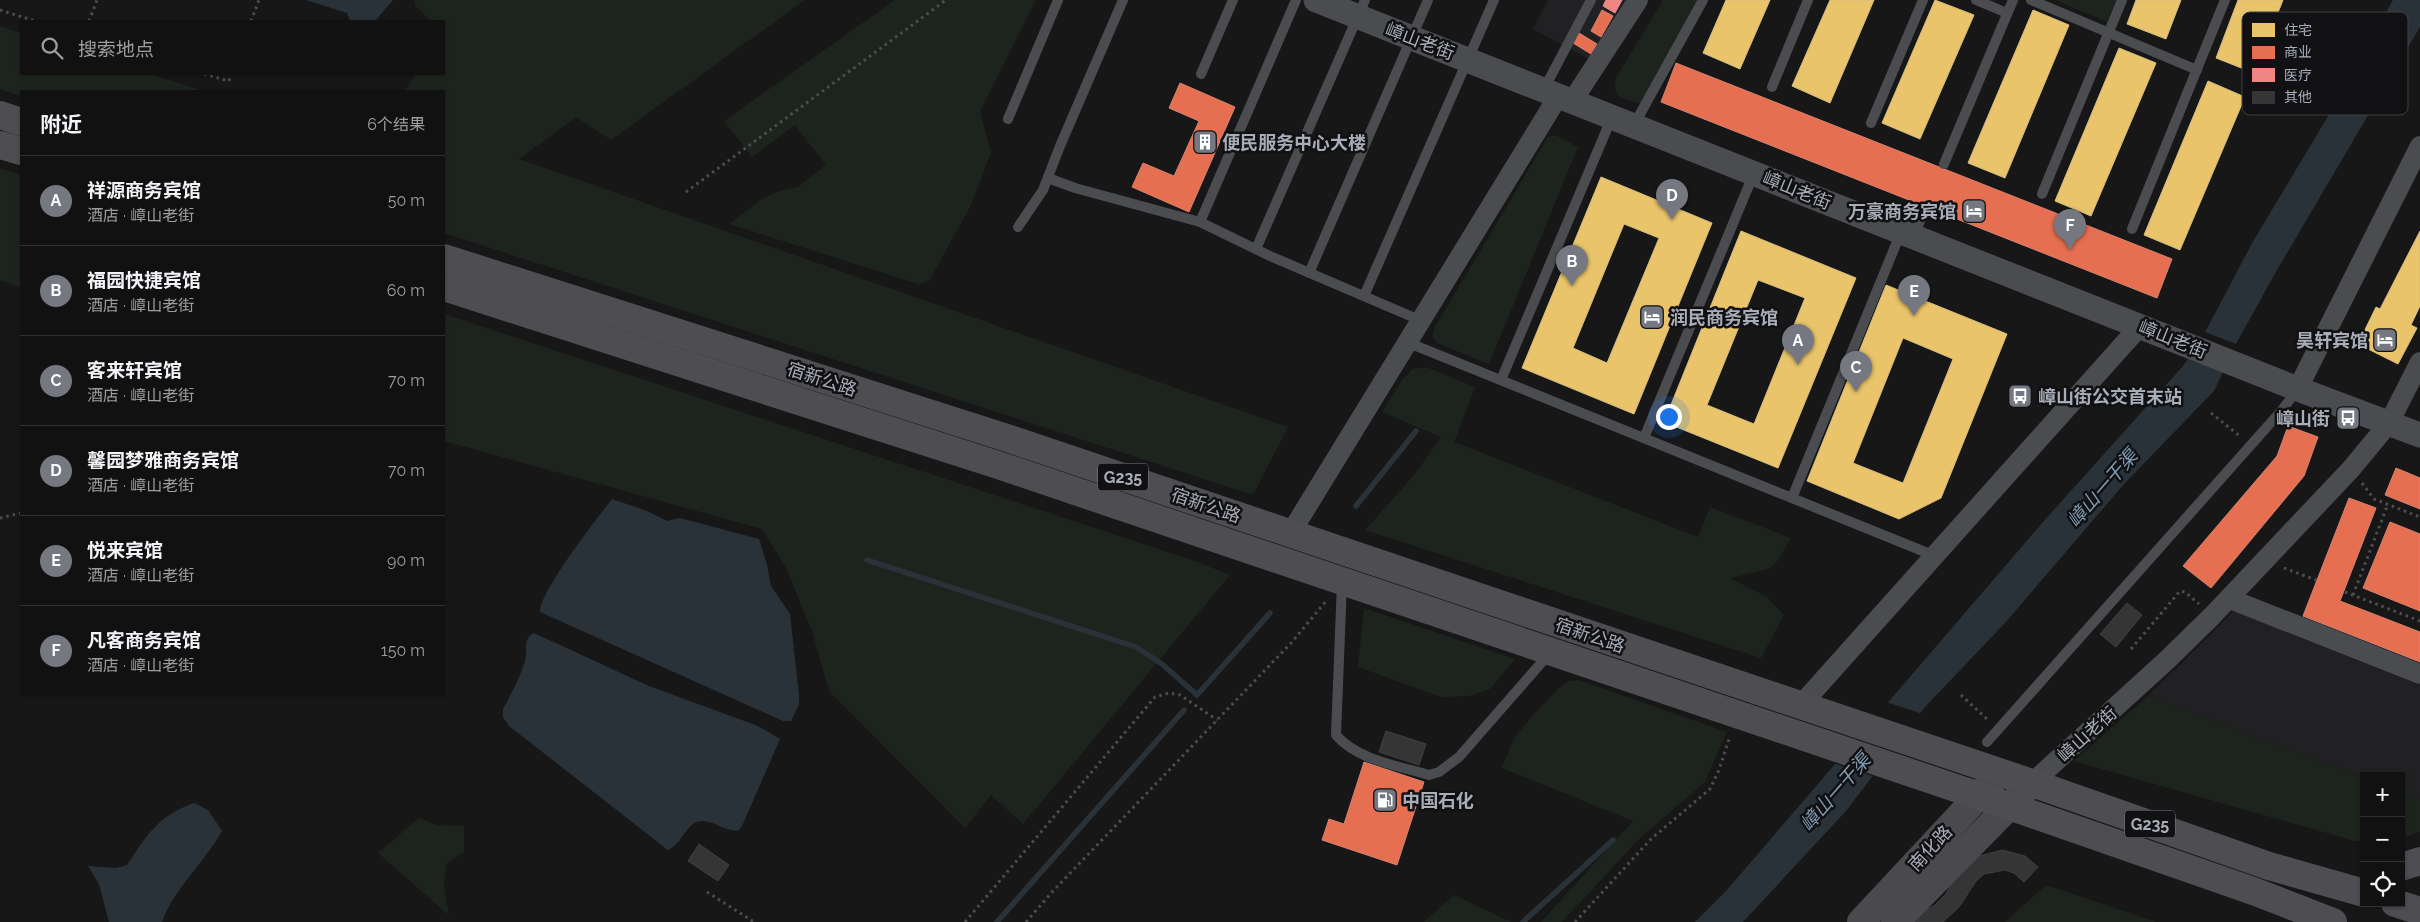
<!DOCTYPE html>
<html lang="zh">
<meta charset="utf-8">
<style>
:root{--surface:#111;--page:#1e1f1f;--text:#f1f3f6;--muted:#9c9d9f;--line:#303131;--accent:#757880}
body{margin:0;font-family:Raleway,"Noto Sans SC",sans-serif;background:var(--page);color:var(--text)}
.controls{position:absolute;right:15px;bottom:15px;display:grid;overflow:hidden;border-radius:0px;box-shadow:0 1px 4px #0004}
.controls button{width:45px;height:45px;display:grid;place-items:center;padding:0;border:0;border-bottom:1px solid var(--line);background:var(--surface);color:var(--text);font:25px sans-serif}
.you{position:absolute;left:1668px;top:416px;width:18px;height:18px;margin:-12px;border:4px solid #fff;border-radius:50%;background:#1a73e8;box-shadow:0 0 0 8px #1a73e833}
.badge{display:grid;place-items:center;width:32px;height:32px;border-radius:50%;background:var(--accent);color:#fff;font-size:16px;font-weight:700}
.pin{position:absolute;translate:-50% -41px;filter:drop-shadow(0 1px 2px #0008)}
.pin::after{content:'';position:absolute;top:26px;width:18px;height:15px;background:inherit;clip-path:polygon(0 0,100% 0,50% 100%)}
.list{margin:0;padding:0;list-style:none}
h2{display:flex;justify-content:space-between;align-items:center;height:65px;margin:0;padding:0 20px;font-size:21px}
h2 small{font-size:16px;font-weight:400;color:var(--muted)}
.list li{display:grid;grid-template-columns:32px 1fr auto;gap:15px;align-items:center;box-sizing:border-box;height:90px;padding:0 20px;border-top:1px solid var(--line)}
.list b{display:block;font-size:19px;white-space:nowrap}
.list p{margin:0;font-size:16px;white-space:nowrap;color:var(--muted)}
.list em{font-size:16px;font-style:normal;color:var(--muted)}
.icon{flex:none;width:28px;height:28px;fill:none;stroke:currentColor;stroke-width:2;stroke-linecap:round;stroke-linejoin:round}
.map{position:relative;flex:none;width:2420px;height:922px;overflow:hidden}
.search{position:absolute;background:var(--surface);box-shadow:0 1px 4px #0004;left:20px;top:20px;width:425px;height:55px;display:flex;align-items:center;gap:12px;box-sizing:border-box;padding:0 18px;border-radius:0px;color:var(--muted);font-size:19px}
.panel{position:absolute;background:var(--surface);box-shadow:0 1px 4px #0004;left:20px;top:90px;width:425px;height:605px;border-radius:0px}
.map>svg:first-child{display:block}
.built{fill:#212123}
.green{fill:#1d241e}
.water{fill:#2a3239}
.pier{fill:#171717}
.homes{fill:#e9c46a;stroke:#d6bd81;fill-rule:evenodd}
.shops{fill:#e76f51;stroke:#d48270}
.health{fill:#f28482;stroke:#dc9092}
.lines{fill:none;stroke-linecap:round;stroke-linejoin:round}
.stream{stroke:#2a3239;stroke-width:5.5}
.building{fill:#353536;stroke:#3f4043}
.path{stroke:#4d4e52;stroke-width:3;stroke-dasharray:2.5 4;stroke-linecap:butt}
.service{stroke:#4b4c50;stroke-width:10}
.minor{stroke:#4b4c50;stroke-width:20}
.tertiary{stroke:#4b4c50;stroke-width:25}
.secondary{stroke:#4a4a4e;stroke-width:28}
.trunk{stroke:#4e4e52;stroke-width:28}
.labels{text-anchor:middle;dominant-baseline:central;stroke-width:5;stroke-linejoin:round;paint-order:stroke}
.shield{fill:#111113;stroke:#7b7e86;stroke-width:1}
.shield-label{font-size:16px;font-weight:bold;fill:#a8adb8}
.street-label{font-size:18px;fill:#a8adb8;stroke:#111113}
.poi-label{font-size:18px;font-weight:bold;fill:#a8adb8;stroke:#111113;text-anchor:start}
.water-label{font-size:19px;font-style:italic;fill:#7f9bb3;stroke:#111113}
.key{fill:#111113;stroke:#3e4045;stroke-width:1}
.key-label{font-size:14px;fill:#a8adb8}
</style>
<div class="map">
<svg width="2420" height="922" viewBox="0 0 2420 922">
<rect width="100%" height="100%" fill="#171717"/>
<g class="built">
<path d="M1548 0H1628L1594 62 1533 29Z"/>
<path d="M2234 611 2420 685V800L2401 792V776H2364V778L2148 696Z"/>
</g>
<g class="green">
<path d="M415 0H805L611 140 576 117 519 159 1288 427 1253 495 444 233V91H405L416 74H444V21H431L415 5Z"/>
<path d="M895 0H1036L980 111 991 153 970 207 929 281 918 284 729 224 760 200 779 191 798 187 826 165 795 125 752 157 724 121Z"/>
<path d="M1663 0H1698L1641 104C1623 98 1610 98 1617 76Z"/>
<path d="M2055 0H2116L2107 22Z"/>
<path d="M0 26 21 33V74H149L204 91H21V96L0 89Z"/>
<path d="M1555 135 1578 147 1489 364 1437 343 1432 336 1435 327 1548 137Z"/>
<path d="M0 168 21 175V288L0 280Z"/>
<path d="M444 314 1195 561 1230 575 1023 824 991 795 965 828 829 691 812 631 786 568 762 529 444 441Z"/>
<path d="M1426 367 1475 387 1454 442 1698 537 1710 507 1791 538 1776 563 1769 569 1730 578 1767 597 1784 615 1761 658 1365 530 1415 474 1441 437 1382 412 1402 380 1413 369Z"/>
<path d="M1364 608 1515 659 1490 689 1469 696 1441 697 1358 667Z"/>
<path d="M1579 680 1727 732 1705 782 1640 838 1562 922H1541L1633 821 1502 768 1514 738 1532 716 1558 689 1569 681Z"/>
<path d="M2148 696 2364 778V841H2355L2074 761Z"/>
<path d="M2401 792 2420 800V832L2401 838Z"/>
<path d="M419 818 437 825 464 826V852L446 864 444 887 449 915 378 853Z"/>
<path d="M2046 885 2156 922H2005Z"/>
<path d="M1454 895 1511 922H1424Z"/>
</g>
<g class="water">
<path d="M306 0H393L375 21H350L347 13Z"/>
<path d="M2393 0H2420V27L2277 270 2237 342 2214 391 2124 484 2005 623 1925 707 1846 811 1743 922H1695L1726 891 2043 522 2184 365 2209 325 2251 245 2334 106Z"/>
<path d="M612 499 647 511 667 521 680 518 759 539 767 565 771 586 790 614 799 696V704L791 721H783L540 612C539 593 597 518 612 499Z"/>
<path d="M534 633 649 686 758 726 780 739 742 826 738 831C725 831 716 822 703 821 688 819 683 843 668 850L509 726 503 717V709C511 694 520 678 525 661 528 649 522 639 534 633Z"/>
<path d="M194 803 208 810 222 831C204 863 175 887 162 922H109L99 884 88 866 116 868 127 865C146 836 159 815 194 803Z"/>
</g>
<g class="pier">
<path d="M2202 331 2239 345 2226 373 2185 358Z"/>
<path d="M1886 702 1923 714 1875 777 1833 763Z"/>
</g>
<g class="homes">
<path d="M1726 0H1770L1740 69 1703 53Z"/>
<path d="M1830 0H1874L1830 103 1792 86Z"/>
<path d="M1935 0 1974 15 1920 139 1882 123Z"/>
<path d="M2136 0H2181L2166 39 2127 24Z"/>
<path d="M2238 0H2283L2254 73 2216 58Z"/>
<path d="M2033 10 2069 25 2005 178 1968 163Z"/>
<path d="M2119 48 2156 63 2091 216 2055 201Z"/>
<path d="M2208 81 2245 97 2180 250 2144 235Z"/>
<path d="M1601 177 1712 223 1634 414 1522 368ZM1624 224 1659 238 1607 363 1573 348Z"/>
<path d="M1741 231 1856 278 1778 468 1664 422ZM1758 280 1805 298 1754 424 1707 405Z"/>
<path d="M2420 231V306L2411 325 2417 328 2398 364 2358 344 2376 307 2380 309Z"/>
<path d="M1886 285 2007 334 1941 498 1899 519 1807 481ZM1903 338 1953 359 1903 483 1853 463Z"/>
</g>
<g class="shops">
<path d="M1602 10 1613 16 1601 37 1591 31Z"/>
<path d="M1579 33 1597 44 1591 54 1573 43Z"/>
<path d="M1676 63 2172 259 2157 298 1661 102Z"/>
<path d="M1180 83 1235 107 1189 212 1132 187 1143 163 1174 176 1199 121 1169 108Z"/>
<path d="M2288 426 2318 437 2304 476 2211 588 2183 566 2277 456Z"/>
<path d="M2396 468 2420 478V509L2385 495Z"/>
<path d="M2349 498 2376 508 2340 601 2420 632V662L2303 616Z"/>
<path d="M2390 522 2420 534V611L2363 588Z"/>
<path d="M1364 762 1424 782 1397 865 1322 840 1329 819 1344 824Z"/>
</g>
<path class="health" d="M1606 0H1622L1615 13 1603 6Z"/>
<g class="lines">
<g class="stream">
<path d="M1356 506 1416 431"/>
<path d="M867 560 1136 647 1162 664 1197 695 1270 613"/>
<path d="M997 922 1184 710"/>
<path d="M1523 922 1613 840"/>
</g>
</g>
<g class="building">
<path d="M2127 603 2142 615 2116 647 2100 634Z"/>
<path d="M1386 731 1426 744 1419 765 1379 752Z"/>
<path d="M699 844 729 865 718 881 688 861Z"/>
<path d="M2002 850 2025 856 2038 867 2024 882 2014 873 2005 870 1984 874 1976 881 1959 907 1943 922H1902L1935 905 1945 895 1958 874 1976 857Z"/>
</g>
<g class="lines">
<g class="path">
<path d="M0 10 35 21"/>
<path d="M89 21 97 0"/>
<path d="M251 21 259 0"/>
<path d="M204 74 229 81 231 74"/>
<path d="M686 192 946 0"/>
<path d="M2211 413 2241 437"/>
<path d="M2362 483 2374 499 2420 517"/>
<path d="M0 518 21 513"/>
<path d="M2284 568 2316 580"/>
<path d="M2345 592 2420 621"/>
<path d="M2353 595 2388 504"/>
<path d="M2131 649 2180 591 2185 592 2199 604"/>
<path d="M1961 695 1988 720"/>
<path d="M707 892 754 922"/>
<path d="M965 922 1155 697 1169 693 1180 695 1217 720"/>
<path d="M1026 922 1053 891 1292 642 1327 600"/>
<path d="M1575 922 1651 839 1710 789 1719 770 1730 736"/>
</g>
<g class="service">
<path d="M1976 0 2007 13"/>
<path d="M2031 0 2197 70"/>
<path d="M1201 74 1233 0"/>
<path d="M1772 87 1808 0"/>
<path d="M1544 89 1591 0"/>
<path d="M1008 119 1058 0"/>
<path d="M1871 123 1923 0"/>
<path d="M1634 125 1703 0"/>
<path d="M1944 164 2013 0"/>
<path d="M1048 178 1075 188 1200 222 1270 256 1422 321"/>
<path d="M2042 194 2122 0"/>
<path d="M1200 222 1296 0"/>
<path d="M1018 227 1043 190 1060 146 1123 0"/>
<path d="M2132 229 2225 0"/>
<path d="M1914 236 1922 216"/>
<path d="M1256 249 1365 0"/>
<path d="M1309 273 1428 0"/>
<path d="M1364 296 1494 0"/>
<path d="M1409 343 1935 556"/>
<path d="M1501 380 1612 117"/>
<path d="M1644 438 1754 173"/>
<path d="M1792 498 1901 232"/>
<path d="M1342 582 1336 735C1357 760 1399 766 1429 775L1439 772 1459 757 1550 653"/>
<path d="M1987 742 2282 410 2297 390"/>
</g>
<g class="minor">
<path d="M1573 100 1638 0"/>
<path d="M2298 388 2420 146"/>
<path d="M1290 534 1559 95"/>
<path d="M2230 599 2420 674"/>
<path d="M1800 706 2140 326"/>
<path d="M2032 783 2167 660 2212 616 2351 469 2389 423 2420 362"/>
</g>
<path class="tertiary" d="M1316 0 2285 384 2420 435"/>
<g class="secondary">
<path d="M1861 922 1999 774"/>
<path d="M1895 922 2024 791"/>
</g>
<g class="trunk">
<path d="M0 115 21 122"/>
<path d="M0 145 21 151"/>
<path d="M444 258 1007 438 2032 783 2269 866 2364 893"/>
<path d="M444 287 998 465 2009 806 2256 892 2333 922"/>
<path d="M2401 867 2420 861"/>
<path d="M2395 903 2420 911"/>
</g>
</g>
<defs>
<g id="building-square" transform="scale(1.25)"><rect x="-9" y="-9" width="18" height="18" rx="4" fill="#757880" stroke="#111113"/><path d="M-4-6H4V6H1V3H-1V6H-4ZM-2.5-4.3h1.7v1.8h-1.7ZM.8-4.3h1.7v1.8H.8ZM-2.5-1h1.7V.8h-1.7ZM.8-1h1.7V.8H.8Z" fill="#fff"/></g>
<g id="hotel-square" transform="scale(1.25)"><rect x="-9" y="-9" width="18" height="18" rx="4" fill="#757880" stroke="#111113"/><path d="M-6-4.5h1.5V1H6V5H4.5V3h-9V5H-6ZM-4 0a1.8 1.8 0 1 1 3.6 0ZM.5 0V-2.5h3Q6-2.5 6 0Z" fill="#fff"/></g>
<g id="bus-square" transform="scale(1.25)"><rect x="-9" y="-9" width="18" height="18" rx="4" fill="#757880" stroke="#111113"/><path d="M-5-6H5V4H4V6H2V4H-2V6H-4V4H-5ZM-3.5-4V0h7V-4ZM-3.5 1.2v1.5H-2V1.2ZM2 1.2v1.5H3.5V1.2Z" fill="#fff"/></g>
<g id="fuel-square" transform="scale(1.25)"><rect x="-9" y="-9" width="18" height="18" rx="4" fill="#757880" stroke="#111113"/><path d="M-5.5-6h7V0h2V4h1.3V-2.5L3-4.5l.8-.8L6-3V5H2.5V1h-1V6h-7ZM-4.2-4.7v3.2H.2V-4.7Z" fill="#fff"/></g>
</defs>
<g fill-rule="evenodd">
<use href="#building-square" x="1205" y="142"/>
<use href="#hotel-square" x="1974" y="211"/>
<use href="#hotel-square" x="1652" y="317"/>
<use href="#hotel-square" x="2385" y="340"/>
<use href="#bus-square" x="2020" y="396"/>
<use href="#bus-square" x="2348" y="418"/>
<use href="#fuel-square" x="1385" y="800"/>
</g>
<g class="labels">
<g class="shield">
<rect x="1098" y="463.5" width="50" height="27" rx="4"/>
<rect x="2125" y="810.5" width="50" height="27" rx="4"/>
</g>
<g class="shield-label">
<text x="1123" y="477">G235</text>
<text x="2150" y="824">G235</text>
</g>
<g class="street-label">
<text transform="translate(1420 41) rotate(21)">嶂山老街</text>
<text transform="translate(1797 190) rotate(22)">嶂山老街</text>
<text transform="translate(2173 339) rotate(22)">嶂山老街</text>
<text transform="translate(822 379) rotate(18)">宿新公路</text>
<text transform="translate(1206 505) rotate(19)">宿新公路</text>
<text transform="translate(1590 635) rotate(19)">宿新公路</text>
<text transform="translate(2087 734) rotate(-42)">嶂山老街</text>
<text transform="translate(1930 848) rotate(-47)">南化路</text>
</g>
<g class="poi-label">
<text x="1222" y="142">便民服务中心大楼</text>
<text x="1956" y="211" text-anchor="end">万豪商务宾馆</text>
<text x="1670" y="317">润民商务宾馆</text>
<text x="2368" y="340" text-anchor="end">昊轩宾馆</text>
<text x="2038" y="396">嶂山街公交首末站</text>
<text x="2330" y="418" text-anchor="end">嶂山街</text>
<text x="1402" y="800">中国石化</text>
</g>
<g class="water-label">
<text transform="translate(2102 488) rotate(-49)">嶂山一干渠</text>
<text transform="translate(1835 792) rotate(-49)">嶂山一干渠</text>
</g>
</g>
<rect x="2242" y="12" width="166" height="103" rx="8" class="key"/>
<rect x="2252" y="23" width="23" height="14" fill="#e9c46a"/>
<rect x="2252" y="46" width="23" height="13" fill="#e76f51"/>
<rect x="2252" y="68" width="23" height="14" fill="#f28482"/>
<rect x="2252" y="91" width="23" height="13" fill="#353536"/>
<g class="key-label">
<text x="2284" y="35">住宅</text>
<text x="2284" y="57">商业</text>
<text x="2284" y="80">医疗</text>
<text x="2284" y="102">其他</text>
</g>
</svg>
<div class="controls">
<button>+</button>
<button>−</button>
<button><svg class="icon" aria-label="locate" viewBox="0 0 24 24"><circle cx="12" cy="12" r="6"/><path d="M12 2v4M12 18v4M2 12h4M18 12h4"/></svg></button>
</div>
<div class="you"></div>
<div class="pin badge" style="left:1798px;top:365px">A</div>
<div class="pin badge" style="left:1572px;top:286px">B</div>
<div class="pin badge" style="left:1856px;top:392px">C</div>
<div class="pin badge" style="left:1672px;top:220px">D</div>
<div class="pin badge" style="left:1914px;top:316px">E</div>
<div class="pin badge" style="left:2070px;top:250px">F</div>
<div class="search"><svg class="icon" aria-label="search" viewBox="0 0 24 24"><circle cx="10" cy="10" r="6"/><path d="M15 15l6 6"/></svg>搜索地点</div>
<section class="panel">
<h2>附近<small>6个结果</small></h2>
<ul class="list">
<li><span class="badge">A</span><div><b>祥源商务宾馆</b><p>酒店 · 嶂山老街</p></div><em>50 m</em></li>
<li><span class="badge">B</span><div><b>福园快捷宾馆</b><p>酒店 · 嶂山老街</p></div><em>60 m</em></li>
<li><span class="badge">C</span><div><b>客来轩宾馆</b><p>酒店 · 嶂山老街</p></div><em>70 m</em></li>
<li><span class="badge">D</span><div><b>馨园梦雅商务宾馆</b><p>酒店 · 嶂山老街</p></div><em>70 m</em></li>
<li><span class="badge">E</span><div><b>悦来宾馆</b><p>酒店 · 嶂山老街</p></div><em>90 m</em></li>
<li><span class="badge">F</span><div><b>凡客商务宾馆</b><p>酒店 · 嶂山老街</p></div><em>150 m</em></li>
</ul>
</section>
</div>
